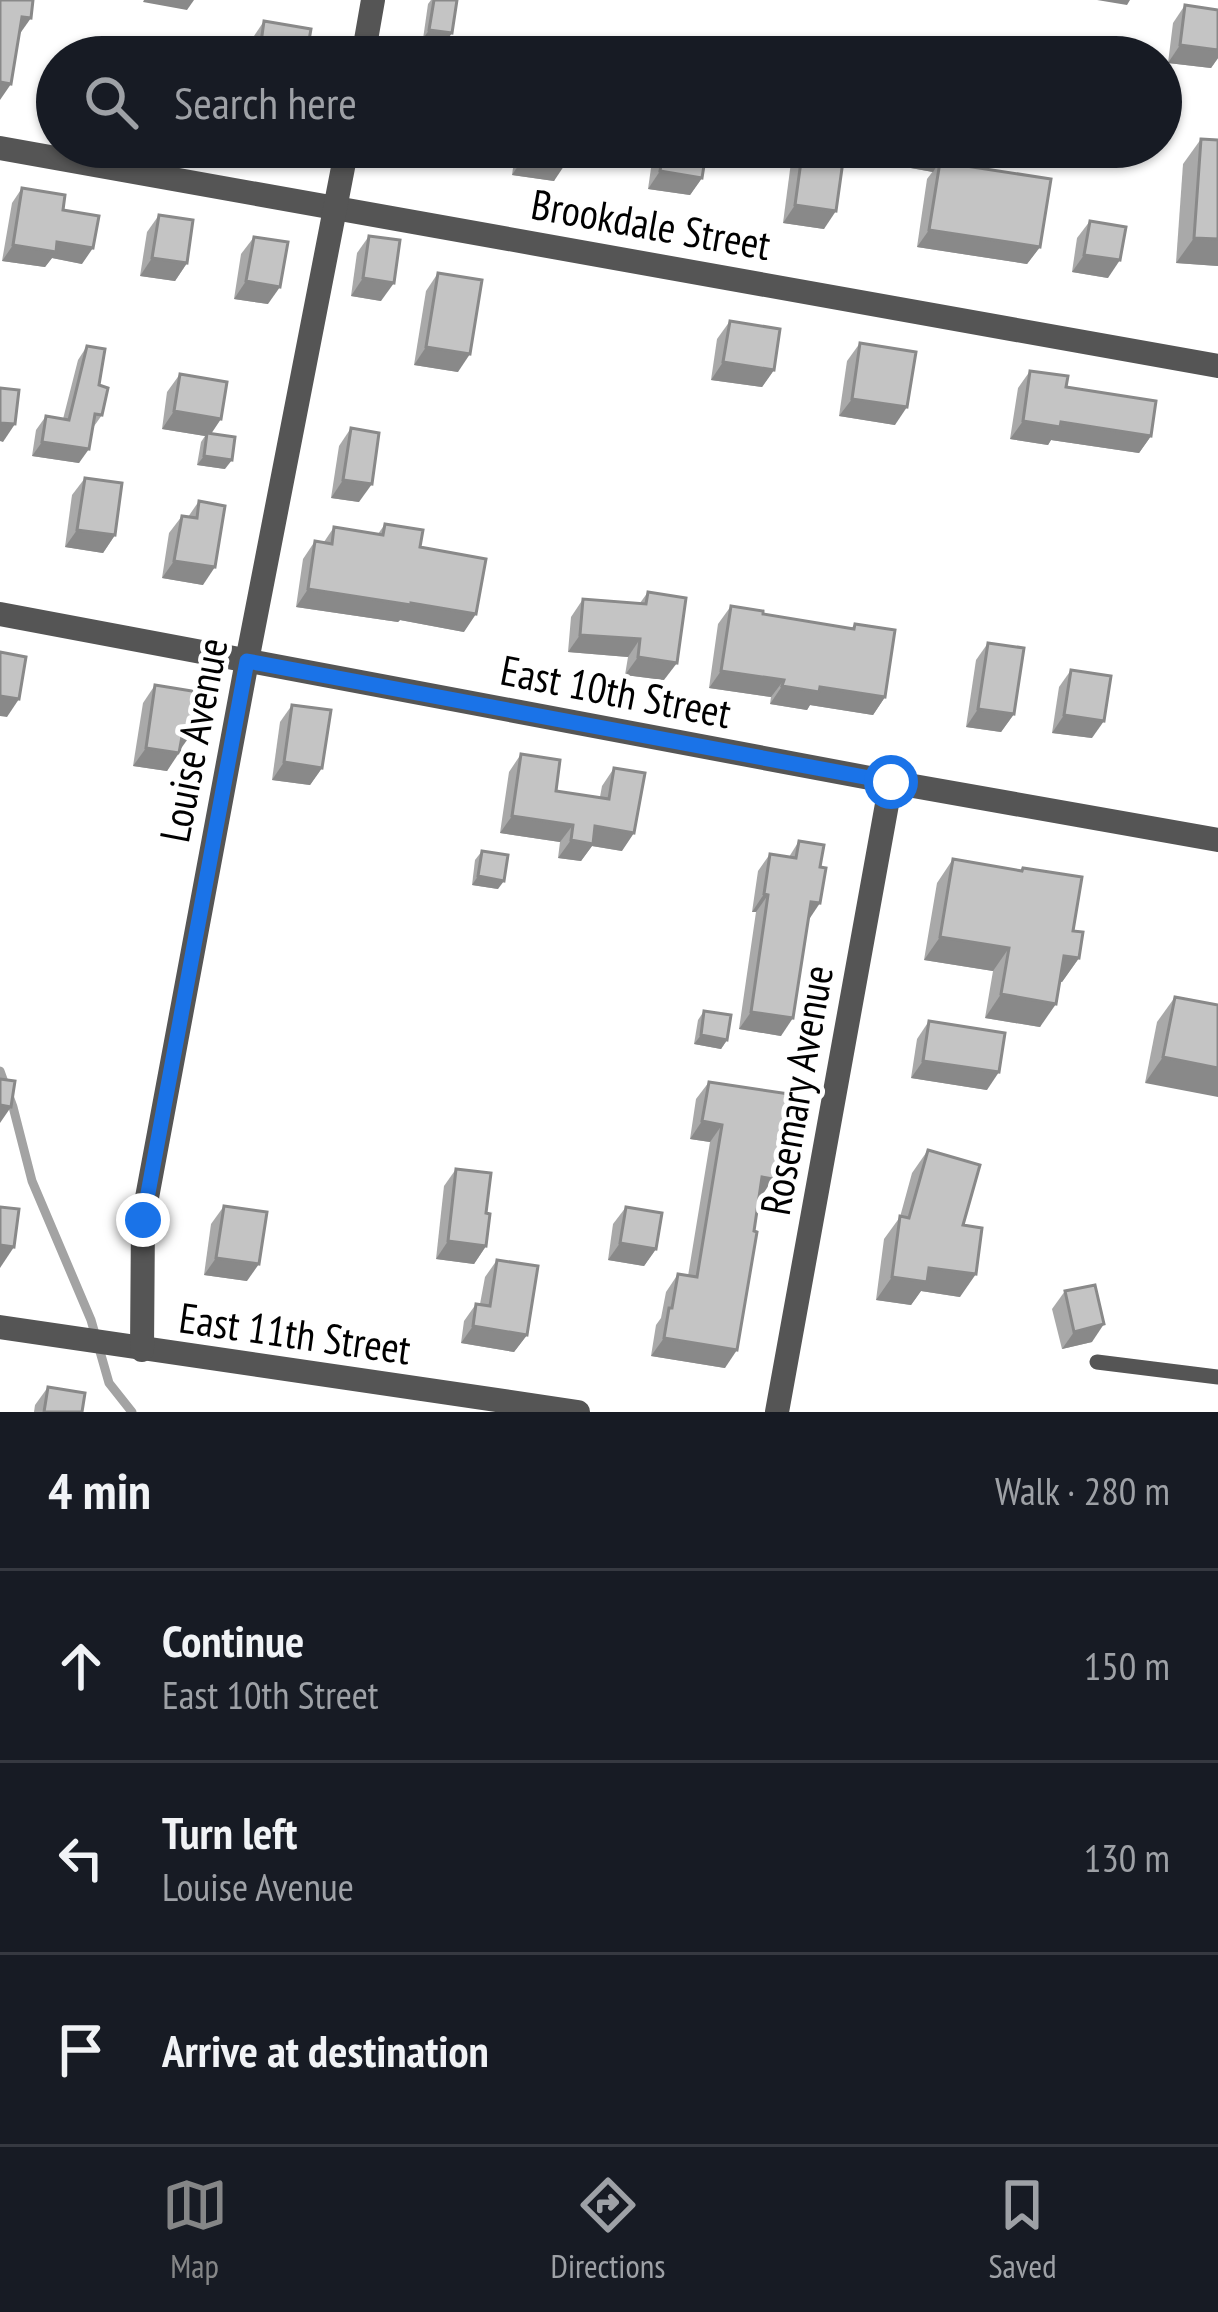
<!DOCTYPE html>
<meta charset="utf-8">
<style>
:root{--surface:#171b24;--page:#20242c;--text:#f1f3f6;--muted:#9ea1a6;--line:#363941;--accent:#858687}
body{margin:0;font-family:"PT Sans Narrow",sans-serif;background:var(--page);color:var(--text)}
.stop{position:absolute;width:36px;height:36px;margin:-27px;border:9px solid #1a73e8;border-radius:50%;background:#fff}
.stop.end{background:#1a73e8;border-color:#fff;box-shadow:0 3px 12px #0008}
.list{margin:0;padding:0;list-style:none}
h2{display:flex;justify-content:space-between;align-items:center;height:156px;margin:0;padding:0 48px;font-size:51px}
h2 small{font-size:39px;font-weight:400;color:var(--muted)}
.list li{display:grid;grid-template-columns:78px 1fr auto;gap:36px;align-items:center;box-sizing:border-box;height:192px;padding:0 48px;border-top:3px solid var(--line)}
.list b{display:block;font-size:45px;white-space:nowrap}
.list p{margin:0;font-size:39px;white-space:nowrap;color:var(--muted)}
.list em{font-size:39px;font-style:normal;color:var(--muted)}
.icon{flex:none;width:66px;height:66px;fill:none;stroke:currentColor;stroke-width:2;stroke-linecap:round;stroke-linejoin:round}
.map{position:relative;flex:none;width:1218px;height:1412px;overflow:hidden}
.search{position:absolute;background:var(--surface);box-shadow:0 3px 9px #0004;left:36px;right:36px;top:36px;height:132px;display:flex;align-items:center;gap:30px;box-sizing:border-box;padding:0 42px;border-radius:66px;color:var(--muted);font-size:45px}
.sheet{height:732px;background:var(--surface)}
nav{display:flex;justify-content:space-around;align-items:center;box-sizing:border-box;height:168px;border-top:3px solid var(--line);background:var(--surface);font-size:33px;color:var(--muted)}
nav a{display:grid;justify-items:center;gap:6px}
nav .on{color:var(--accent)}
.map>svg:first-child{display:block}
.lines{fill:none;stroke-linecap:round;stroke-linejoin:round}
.stream{stroke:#a3a3a3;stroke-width:9}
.service{stroke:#555;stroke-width:15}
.minor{stroke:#555;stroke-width:24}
.wall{fill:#a9a9a9}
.shaded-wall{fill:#898989}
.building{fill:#c4c4c4;stroke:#898989;stroke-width:3}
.route{stroke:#1a73e8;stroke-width:15}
.labels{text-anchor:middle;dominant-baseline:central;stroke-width:10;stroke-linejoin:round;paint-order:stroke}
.street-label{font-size:42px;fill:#000;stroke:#fff}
</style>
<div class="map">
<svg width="1218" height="1412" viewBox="0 0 1218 1412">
<rect width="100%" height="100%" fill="#fff"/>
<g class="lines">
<path class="stream" d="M0 1071 13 1107 32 1181 91 1320 109 1383 132 1412"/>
<path class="service" d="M1097 1362 1218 1377"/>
<g class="minor">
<path d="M363 57 373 0"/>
<path d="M0 148 1218 366"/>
<path d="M0 614 891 782 1218 840"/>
<path d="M0 1327 578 1412"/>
<path d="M142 1350 143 1219 247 661 347 147"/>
<path d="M777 1412 891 782"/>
</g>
</g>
<g class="wall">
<path d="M431 0H457L452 33 445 42 423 39 428 4Z"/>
<path d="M1185 5 1218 10V58L1211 68 1168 63 1173 23Z"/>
<path d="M264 21 306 57H249L252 39Z"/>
<path d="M1201 139 1218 266 1176 263 1183 164Z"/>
<path d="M516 147H568L554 181 512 175Z"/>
<path d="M654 147H707L702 178 690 195 648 189Z"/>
<path d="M793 147H845L824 229 783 223Z"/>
<path d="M897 147H946L945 154 933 172 894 165Z"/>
<path d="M940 162 1040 247 1027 264 917 247 927 179Z"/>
<path d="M22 188 63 210 82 264 52 258 45 267 2 261 12 203Z"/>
<path d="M159 215 187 263 175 281 140 276 147 232Z"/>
<path d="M1090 221 1108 278 1072 272 1077 238Z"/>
<path d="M369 236 381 301 351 296 357 253Z"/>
<path d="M254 237 268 304 234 299 241 254Z"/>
<path d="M438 273 458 372 414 365 426 291Z"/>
<path d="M730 321 774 370 762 387 711 380 717 339Z"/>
<path d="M860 343 895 425 839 416 847 361Z"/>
<path d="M87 346 99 385 102 415 92 429 79 463 32 456 36 430 46 416 63 419 78 360Z"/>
<path d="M1030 371 1066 387 1151 436 1139 453 1051 440 1048 445 1010 439 1018 388Z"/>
<path d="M180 374 211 433 225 469 197 465 201 442 205 436 162 429 167 392Z"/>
<path d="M351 428 359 502 331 498 339 446Z"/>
<path d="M85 478 115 535 103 553 65 547 72 495Z"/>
<path d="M199 501 203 585 162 578 169 533 182 516 188 517Z"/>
<path d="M385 524 420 547 464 632 400 620 398 622 296 607 303 559 315 541 324 542 334 527 378 534Z"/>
<path d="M648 592 664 680 625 675 628 657 568 652 571 617 583 599 640 603Z"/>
<path d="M731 606 763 614 851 629 855 624 885 697 873 715 810 705 807 710 770 704 771 697 709 688 718 624Z"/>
<path d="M988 643 1014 714 1001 732 966 727 976 660Z"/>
<path d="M1071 670 1092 738 1052 733 1059 687Z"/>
<path d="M155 685 179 750 167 771 133 766 143 703Z"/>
<path d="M292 705 322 768 310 785 272 780 280 722Z"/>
<path d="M521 754 556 791 600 797 602 786 614 768 622 851 592 846 581 861 558 858 560 842 500 833 509 772Z"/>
<path d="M799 841 781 1036 739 1029 756 912H752L758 871 770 854 789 857Z"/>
<path d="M482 851 498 889 472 885 475 860Z"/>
<path d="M953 859 1021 870 1023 868 1073 931 1079 958 1062 982 1060 981 1040 1027 985 1018 993 971 924 960 937 883Z"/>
<path d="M1175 997 1218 1005 1145 1083 1157 1022Z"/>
<path d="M704 1011 727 1040 721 1049 694 1044 698 1020Z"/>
<path d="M929 1021 987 1090 911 1078 917 1039Z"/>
<path d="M709 1082 761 1197 725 1368 651 1356 656 1325 661 1318 666 1292 678 1274 688 1276 710 1142 690 1139 696 1099Z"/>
<path d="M928 1150 963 1225 960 1297 921 1291 911 1305 876 1300 884 1239 900 1217 912 1173Z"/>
<path d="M456 1169 486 1213V1246L474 1264 436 1259 444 1186Z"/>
<path d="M224 1206 247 1281 204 1275 211 1224Z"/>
<path d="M626 1207 656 1249 644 1266 608 1260 613 1224Z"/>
<path d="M497 1260 527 1335 514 1352 461 1343 464 1321 476 1304H480L485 1277Z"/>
<path d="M1065 1291 1092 1342 1062 1349 1052 1309Z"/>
<path d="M48 1387 82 1412H34L35 1405Z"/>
</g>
<g class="shaded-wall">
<path d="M144 0H194L187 10 143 2Z"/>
<path d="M1097 0H1130L1127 5Z"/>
<path d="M22 17 31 18 19 35Z"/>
<path d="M429 30 452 33 445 42 423 39Z"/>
<path d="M1180 45 1218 50V58L1211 68 1168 63Z"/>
<path d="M0 82 11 84 0 100Z"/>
<path d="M231 147H285L280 154Z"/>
<path d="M384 147H428L422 156 382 150Z"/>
<path d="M906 148 945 154 933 172 894 165Z"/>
<path d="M524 157 566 163 554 181 512 175Z"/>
<path d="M660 171 702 178 690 195 648 189Z"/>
<path d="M795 205 836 211 824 229 783 223Z"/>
<path d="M929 230 1040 247 1027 264 917 247Z"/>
<path d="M1194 238 1218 239V266L1176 263Z"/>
<path d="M57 242 93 248 82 264 52 258 45 267 2 261 13 245Z"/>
<path d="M1084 255 1120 260 1108 278 1072 272Z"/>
<path d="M152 258 187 263 175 281 140 276Z"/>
<path d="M363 278 394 283 381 301 351 296Z"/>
<path d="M246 281 280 287 268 304 234 299Z"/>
<path d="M426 347 470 354 458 372 414 365Z"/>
<path d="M723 362 774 370 762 387 711 380Z"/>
<path d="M852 399 907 407 895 425 839 416Z"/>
<path d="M174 411 221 419 209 437 207 433 205 436 162 429Z"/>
<path d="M1023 421 1061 422 1151 436 1139 453 1051 440 1048 445 1010 439Z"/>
<path d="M0 423 15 424 3 442 0 441Z"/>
<path d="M42 442 89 449 79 463 32 456Z"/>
<path d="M204 456 232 460 225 469 197 465Z"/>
<path d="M343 480 372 484 359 502 331 498Z"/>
<path d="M77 530 115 535 103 553 65 547Z"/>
<path d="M174 561 215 567 203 585 162 578Z"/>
<path d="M308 589 411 603 476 614 464 632 400 620 398 622 296 607Z"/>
<path d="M580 635 640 639 628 657 568 652Z"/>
<path d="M638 657 677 663 664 680 625 675Z"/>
<path d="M721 671 784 680 771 697 709 688Z"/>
<path d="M782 686 820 687 885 697 873 715 810 705 807 710 770 704Z"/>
<path d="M0 696 19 699 7 717 0 716Z"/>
<path d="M978 709 1014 714 1001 732 966 727Z"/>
<path d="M1064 715 1104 721 1092 738 1052 733Z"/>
<path d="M183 731 192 733 180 750Z"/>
<path d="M146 748 179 753 167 771 133 766Z"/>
<path d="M284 762 322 768 310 785 272 780Z"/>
<path d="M512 816 573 825 560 842 500 833Z"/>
<path d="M595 826 634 833 622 851 592 846 581 861 558 858 571 840Z"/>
<path d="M478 876 504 881 498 889 472 885Z"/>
<path d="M764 894 768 895 756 912H752Z"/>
<path d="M811 902 820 903 808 921Z"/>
<path d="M940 937 1009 948 993 971 924 960Z"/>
<path d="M1064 956 1079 958 1062 982 1048 980Z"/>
<path d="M1001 994 1056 1004 1040 1027 985 1018Z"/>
<path d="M751 1012 793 1018 781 1036 739 1029Z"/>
<path d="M701 1035 727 1040 721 1049 694 1044Z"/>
<path d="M1163 1057 1218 1068V1097L1145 1083Z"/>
<path d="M923 1061 999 1072 987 1090 911 1078Z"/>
<path d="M0 1105 11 1107 0 1123Z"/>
<path d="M702 1121 722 1125 710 1142 690 1139Z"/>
<path d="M762 1177 773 1179 761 1197 750 1195Z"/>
<path d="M448 1241 486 1246 474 1264 436 1259Z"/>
<path d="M620 1243 656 1249 644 1266 608 1260Z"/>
<path d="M0 1245 14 1247 0 1268Z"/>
<path d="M216 1258 259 1264 247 1281 204 1275Z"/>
<path d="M929 1268 976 1274 960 1297 921 1291 911 1305 876 1300 892 1277Z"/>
<path d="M1104 1324 1092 1342 1062 1349 1074 1332Z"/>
<path d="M473 1326 527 1335 514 1352 461 1343Z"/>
<path d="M664 1338 737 1350 725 1368 651 1356Z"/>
</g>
<g class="building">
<path d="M0 0H33L31 18 22 17 11 84 0 82Z"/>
<path d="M434 0H457L452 33 429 30Z"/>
<path d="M1185 5 1218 10V50L1180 45Z"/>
<path d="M264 21 311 29 306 57H259Z"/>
<path d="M1201 139 1218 140V239L1194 238Z"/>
<path d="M526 147H568L566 163 524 157Z"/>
<path d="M664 147H707L702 178 660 171Z"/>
<path d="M803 147H845L836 211 795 205Z"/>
<path d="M946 147 945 154 906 148V147Z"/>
<path d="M940 162 1051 179 1040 247 929 230Z"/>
<path d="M22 188 65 195 63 210 99 216 93 248 57 242 56 252 13 245Z"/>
<path d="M159 215 193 220 187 263 152 258Z"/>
<path d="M1090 221 1126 227 1120 260 1084 255Z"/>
<path d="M369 236 400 240 394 283 363 278Z"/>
<path d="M254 237 288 242 280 287 246 281Z"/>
<path d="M438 273 482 280 470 354 426 347Z"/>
<path d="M730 321 780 329 774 370 723 362Z"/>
<path d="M860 343 916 352 907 407 852 399Z"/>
<path d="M87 346 105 349 99 385 108 388 102 415 95 414 89 449 42 442 46 416 69 420Z"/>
<path d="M1030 371 1068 376 1066 387 1156 401 1151 436 1061 422 1060 427 1023 421Z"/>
<path d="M180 374 227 382 221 419 174 411Z"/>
<path d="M0 388 19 390 15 424 0 423Z"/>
<path d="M351 428 379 433 372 484 343 480Z"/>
<path d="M207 433 235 437 232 460 204 456Z"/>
<path d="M85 478 122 483 115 535 77 530Z"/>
<path d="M199 501 225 506 215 567 174 561 182 516 197 518Z"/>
<path d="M385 524 423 530 420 547 486 559 476 614 411 603V605L308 589 315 541 332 544 334 527 383 535Z"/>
<path d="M648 592 686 598 677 663 638 657 640 639 580 635 583 599 646 604Z"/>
<path d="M731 606 763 611V614L854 629 855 624 895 630 885 697 820 687 819 692 782 686 784 680 721 671Z"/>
<path d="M988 643 1024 648 1014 714 978 709Z"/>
<path d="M0 652 26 657 19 699 0 696Z"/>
<path d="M1071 670 1111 676 1104 721 1064 715Z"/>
<path d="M155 685 198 692 192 733 183 731 179 753 146 748Z"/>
<path d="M292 705 331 710 322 768 284 762Z"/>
<path d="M521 754 560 760 556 791 609 799 614 768 645 773 634 833 595 826 593 844 571 840 573 825 512 816Z"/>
<path d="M799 841 824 845 820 867 826 868 820 903 811 902 793 1018 751 1012 768 895 764 894 770 854 796 858Z"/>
<path d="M482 851 508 855 504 881 478 876Z"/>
<path d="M953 859 1022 871 1023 868 1082 877 1073 931 1083 932 1079 958 1064 956 1056 1004 1001 994 1009 948 940 937Z"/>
<path d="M1175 997 1218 1005V1068L1163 1057Z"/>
<path d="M704 1011 731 1015 727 1040 701 1035Z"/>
<path d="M929 1021 1005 1033 999 1072 923 1061Z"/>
<path d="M0 1079 15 1081 11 1107 0 1105Z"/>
<path d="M709 1082 789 1094 773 1179 762 1177 754 1231 757 1232 737 1350 664 1338 669 1308H672L678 1274 697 1277 722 1125 702 1121Z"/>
<path d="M928 1150 980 1165 963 1225 982 1228 976 1274 929 1268 927 1282 892 1277 900 1216 909 1218Z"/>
<path d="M456 1169 491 1173 486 1213 490 1214 486 1246 448 1241Z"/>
<path d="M224 1206 267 1212 259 1264 216 1258Z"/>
<path d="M0 1207 19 1209 14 1247 0 1245Z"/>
<path d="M626 1207 662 1213 656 1249 620 1243Z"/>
<path d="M497 1260 538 1266 527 1335 473 1326 476 1304 490 1306Z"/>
<path d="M1095 1285 1104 1324 1074 1332 1065 1291Z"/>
<path d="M48 1387 85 1393 82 1412H44Z"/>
</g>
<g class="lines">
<path class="route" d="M143 1220 247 661 891 782"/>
</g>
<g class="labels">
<g class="street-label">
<text transform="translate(651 224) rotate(10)">Brookdale Street</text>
<text transform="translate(616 691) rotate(11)">East 10th Street</text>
<text transform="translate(193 740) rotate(-79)">Louise Avenue</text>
<text transform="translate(796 1090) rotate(-80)">Rosemary Avenue</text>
<text transform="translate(295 1333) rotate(8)">East 11th Street</text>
</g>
</g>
</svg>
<div class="stop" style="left:891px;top:782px"></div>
<div class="stop end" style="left:143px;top:1220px"></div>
<div class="search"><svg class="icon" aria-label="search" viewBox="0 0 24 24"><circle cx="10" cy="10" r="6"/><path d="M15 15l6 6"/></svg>Search here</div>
</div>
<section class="sheet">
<h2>4 min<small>Walk · 280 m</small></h2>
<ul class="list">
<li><svg class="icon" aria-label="ahead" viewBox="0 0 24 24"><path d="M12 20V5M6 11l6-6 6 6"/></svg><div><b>Continue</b><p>East 10th Street</p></div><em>150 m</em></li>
<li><svg class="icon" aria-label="left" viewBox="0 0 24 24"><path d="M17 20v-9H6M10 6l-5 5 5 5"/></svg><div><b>Turn left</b><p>Louise Avenue</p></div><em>130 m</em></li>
<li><svg class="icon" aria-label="arrive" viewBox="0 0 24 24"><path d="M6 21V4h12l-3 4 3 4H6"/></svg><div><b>Arrive at destination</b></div></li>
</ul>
</section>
<nav>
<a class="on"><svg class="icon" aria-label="map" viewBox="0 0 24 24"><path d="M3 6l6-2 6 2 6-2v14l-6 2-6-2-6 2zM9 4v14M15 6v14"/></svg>Map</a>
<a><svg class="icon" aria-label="directions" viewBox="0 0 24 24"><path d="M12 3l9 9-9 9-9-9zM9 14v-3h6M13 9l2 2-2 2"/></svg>Directions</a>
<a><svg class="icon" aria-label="saved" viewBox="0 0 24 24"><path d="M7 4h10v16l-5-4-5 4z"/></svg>Saved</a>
</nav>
